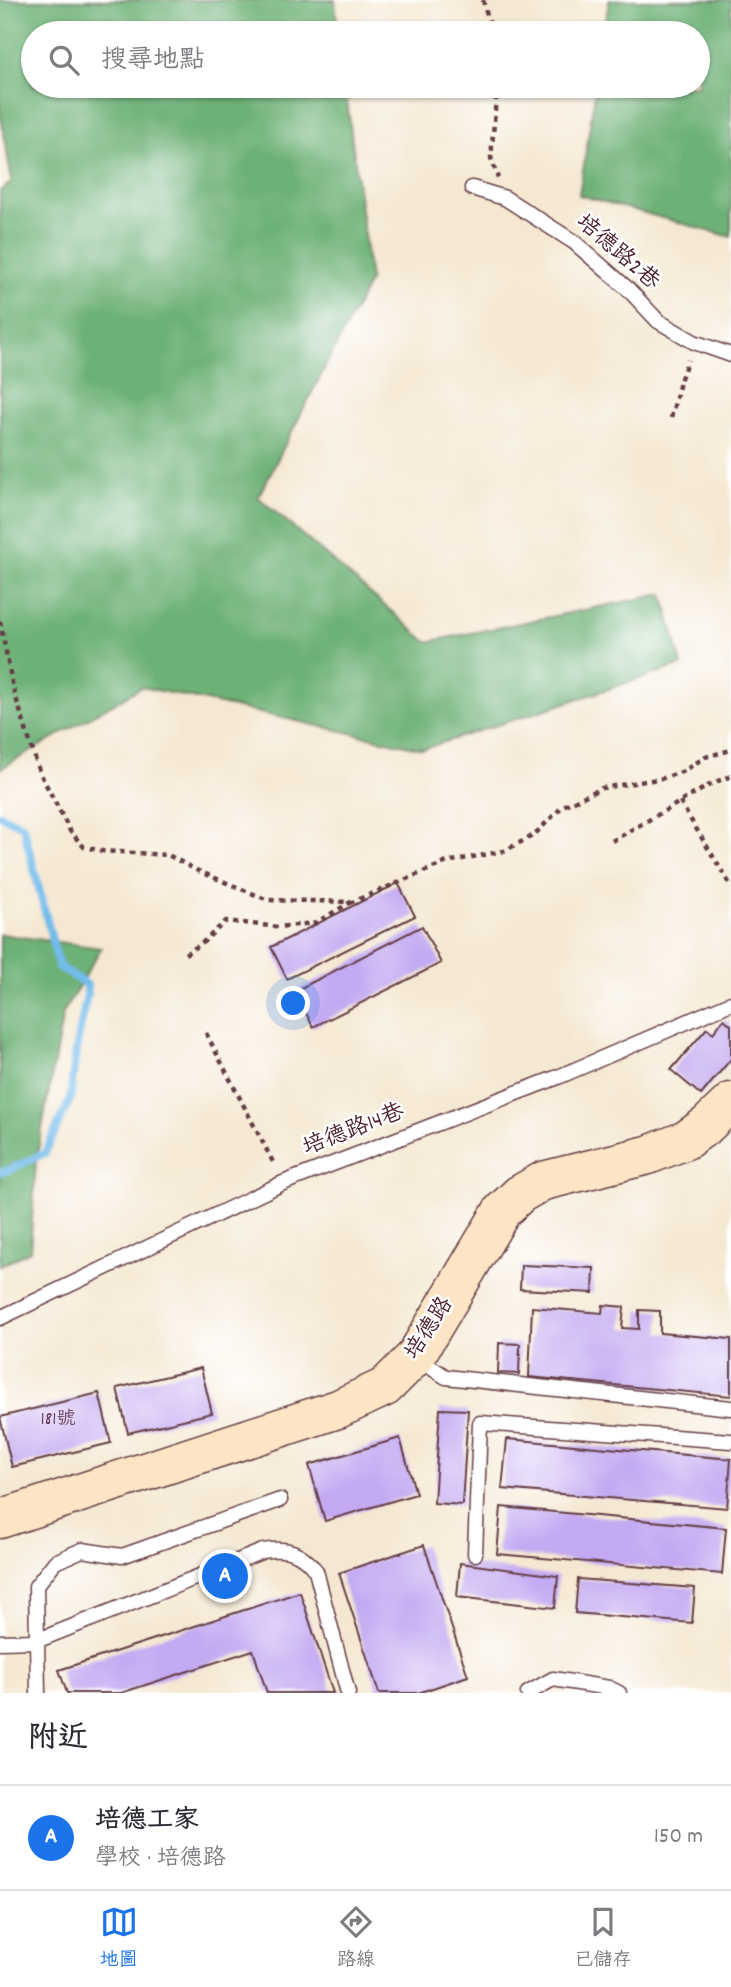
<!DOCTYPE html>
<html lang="zh-TW">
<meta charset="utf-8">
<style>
:root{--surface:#fff;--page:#f2f2f3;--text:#2b2b33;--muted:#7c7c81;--line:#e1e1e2;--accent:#1a73e8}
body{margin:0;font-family:Dekko,"LXGW WenKai TC",sans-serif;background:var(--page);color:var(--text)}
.you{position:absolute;left:294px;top:1004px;width:24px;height:24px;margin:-18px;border:5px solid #fff;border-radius:50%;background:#1a73e8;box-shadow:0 0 0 10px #1a73e833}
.badge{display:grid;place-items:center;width:46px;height:46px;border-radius:50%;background:var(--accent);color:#fff;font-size:23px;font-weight:700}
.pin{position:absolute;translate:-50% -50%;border:4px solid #fff;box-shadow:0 2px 7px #0006}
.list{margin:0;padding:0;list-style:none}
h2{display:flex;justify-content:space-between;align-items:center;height:91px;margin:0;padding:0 28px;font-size:30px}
h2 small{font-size:23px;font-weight:400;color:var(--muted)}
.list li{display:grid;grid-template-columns:46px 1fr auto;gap:21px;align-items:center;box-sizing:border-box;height:105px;padding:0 28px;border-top:2px solid var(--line)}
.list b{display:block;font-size:26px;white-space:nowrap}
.list p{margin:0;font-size:23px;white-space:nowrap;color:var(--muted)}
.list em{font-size:23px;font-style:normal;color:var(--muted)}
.icon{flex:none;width:38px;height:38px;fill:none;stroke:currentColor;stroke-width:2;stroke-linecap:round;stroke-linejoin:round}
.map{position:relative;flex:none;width:731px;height:1693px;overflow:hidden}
.search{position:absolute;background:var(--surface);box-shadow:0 2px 5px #0004;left:21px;right:21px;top:21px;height:77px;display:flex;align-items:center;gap:18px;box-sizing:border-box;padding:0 24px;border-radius:38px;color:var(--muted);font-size:26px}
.sheet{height:196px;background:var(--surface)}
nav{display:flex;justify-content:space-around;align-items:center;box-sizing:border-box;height:98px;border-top:2px solid var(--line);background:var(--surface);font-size:19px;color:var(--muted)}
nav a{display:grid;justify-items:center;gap:4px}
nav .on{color:var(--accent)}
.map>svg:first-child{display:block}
.forest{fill:#6db176;stroke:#5c6850;stroke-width:2}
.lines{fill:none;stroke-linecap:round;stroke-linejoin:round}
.stream{stroke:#72bceb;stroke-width:8}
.building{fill:#c4aaf2}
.lane-casing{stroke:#643d44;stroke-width:17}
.secondary-casing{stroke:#643d44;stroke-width:41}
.path{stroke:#643d44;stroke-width:4.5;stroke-dasharray:5 5;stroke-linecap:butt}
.lane{stroke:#fff;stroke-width:14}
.secondary{stroke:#fce5c4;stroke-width:38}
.labels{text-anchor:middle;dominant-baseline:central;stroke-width:5;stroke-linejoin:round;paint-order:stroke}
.number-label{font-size:19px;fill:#68425d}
.street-label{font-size:23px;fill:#4a1f2b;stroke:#fff}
</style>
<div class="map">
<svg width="731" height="1693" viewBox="0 0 731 1693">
<rect width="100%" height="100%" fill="#fff"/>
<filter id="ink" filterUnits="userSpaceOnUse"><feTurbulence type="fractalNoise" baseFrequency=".0143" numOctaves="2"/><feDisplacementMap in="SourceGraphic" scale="14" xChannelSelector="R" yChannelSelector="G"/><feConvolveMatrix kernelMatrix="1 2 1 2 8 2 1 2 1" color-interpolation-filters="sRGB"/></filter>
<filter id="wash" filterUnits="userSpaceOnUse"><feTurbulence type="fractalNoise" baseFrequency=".00686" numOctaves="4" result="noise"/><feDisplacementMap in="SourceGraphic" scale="28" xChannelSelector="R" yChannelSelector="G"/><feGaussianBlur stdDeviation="1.57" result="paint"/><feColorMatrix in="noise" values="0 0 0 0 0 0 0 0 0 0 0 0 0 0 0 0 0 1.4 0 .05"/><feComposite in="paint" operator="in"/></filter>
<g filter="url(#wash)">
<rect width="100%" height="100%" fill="#f5e8d2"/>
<g class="forest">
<path d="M0 0H335L338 33H33V86H345L370 280 258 497 427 642 663 594 682 665 423 749 142 687 0 769V191L12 182 0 111Z"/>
<path d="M609 0H731V237L579 195 596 86H698V33H604Z"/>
<path d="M0 934 101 948 63 1013 36 1161 30 1251 0 1266Z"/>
</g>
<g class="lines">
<path class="stream" d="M0 815 23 826 59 967 87 985V994L76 1050 70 1100 45 1153 7 1171 0 1172"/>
</g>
<g id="blocks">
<g class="building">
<path d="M398 883 415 916 287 979 271 947Z"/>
<path d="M422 926 441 963 313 1027 295 991Z"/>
<path d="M724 1019 731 1025V1059L701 1095 671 1070 707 1028 713 1033Z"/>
<path d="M521 1265 594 1268 593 1293 520 1289Z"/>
<path d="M603 1305 624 1307 622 1328 639 1329V1310L660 1311V1333L731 1339V1396L529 1377 532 1307 602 1313Z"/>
<path d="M499 1343 520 1344 519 1374 498 1373Z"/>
<path d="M201 1368 212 1413 128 1433 117 1388Z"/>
<path d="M99 1393 111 1443 12 1467 0 1417Z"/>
<path d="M440 1409 468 1410 462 1505 434 1503Z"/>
<path d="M400 1438 416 1494 325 1521 309 1465Z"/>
<path d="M507 1439 731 1459 727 1508 502 1489Z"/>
<path d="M501 1507 726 1528 722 1574 497 1554Z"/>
<path d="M424 1545 468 1676 418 1693H379L339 1573Z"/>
<path d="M460 1563 558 1576 555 1608 457 1597Z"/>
<path d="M578 1579 695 1588 692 1623 575 1613Z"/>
<path d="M300 1592 333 1693H267L253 1650 121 1693H67L59 1670Z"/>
</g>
</g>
</g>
<g filter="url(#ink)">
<use href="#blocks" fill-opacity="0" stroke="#643d44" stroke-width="2"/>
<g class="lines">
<g class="lane-casing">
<g id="lane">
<path d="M472 188 505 198 574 242 629 290 658 321 694 342 731 355"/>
<path d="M0 1318 283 1183 558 1077 731 1003"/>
<path d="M416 1358 446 1377 731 1408"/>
<path d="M475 1554 480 1423 731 1441"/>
<path d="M0 1642 36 1641 263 1551C286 1547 301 1551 316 1571L348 1693"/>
<path d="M38 1693 36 1586 55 1562 82 1550 122 1556 280 1500"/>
<path d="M528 1693 553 1679 609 1688 619 1693"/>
</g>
</g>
<g class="secondary-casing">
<path id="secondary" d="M0 1519 338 1409 385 1387 415 1357 502 1211 520 1194 543 1181 648 1155 686 1140 707 1125 731 1102"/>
</g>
<g class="path">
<path d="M483 0 492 33"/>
<path d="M497 86 491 158 498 178"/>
<path d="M671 418 681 378 688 360"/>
<path d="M0 621 13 688 39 771 70 831 84 847 102 851 168 855 196 870 268 900 352 902 447 862 504 851 534 835 563 806 602 788 664 778 684 771 705 757 731 750"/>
<path d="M680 802 731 886"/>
<path d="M612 841 713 783 731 776"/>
<path d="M185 954 201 944 226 921 278 927 315 923 351 902"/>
<path d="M206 1033 275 1166"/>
</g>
<use href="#lane" class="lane"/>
<use href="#secondary" class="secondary"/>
</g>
</g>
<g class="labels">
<g class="number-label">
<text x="58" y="1420">181號</text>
</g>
<g class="street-label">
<text transform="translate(617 253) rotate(41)">培德路2巷</text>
<text transform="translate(354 1131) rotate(-21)">培德路14巷</text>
<text transform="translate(430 1329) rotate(-57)">培德路</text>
</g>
</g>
</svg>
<div class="you"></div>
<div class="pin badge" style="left:225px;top:1576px">A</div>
<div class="search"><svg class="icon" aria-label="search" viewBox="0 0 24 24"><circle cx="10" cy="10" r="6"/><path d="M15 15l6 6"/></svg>搜尋地點</div>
</div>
<section class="sheet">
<h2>附近<small></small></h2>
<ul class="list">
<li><span class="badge">A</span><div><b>培德工家</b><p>學校 · 培德路</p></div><em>150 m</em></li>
</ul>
</section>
<nav>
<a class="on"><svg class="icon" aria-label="map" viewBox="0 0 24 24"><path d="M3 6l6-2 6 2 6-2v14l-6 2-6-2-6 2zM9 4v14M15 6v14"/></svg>地圖</a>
<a><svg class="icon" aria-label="directions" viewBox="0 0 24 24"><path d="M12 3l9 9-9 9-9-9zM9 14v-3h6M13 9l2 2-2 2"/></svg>路線</a>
<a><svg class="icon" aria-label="saved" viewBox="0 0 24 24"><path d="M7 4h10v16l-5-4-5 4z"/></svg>已儲存</a>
</nav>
